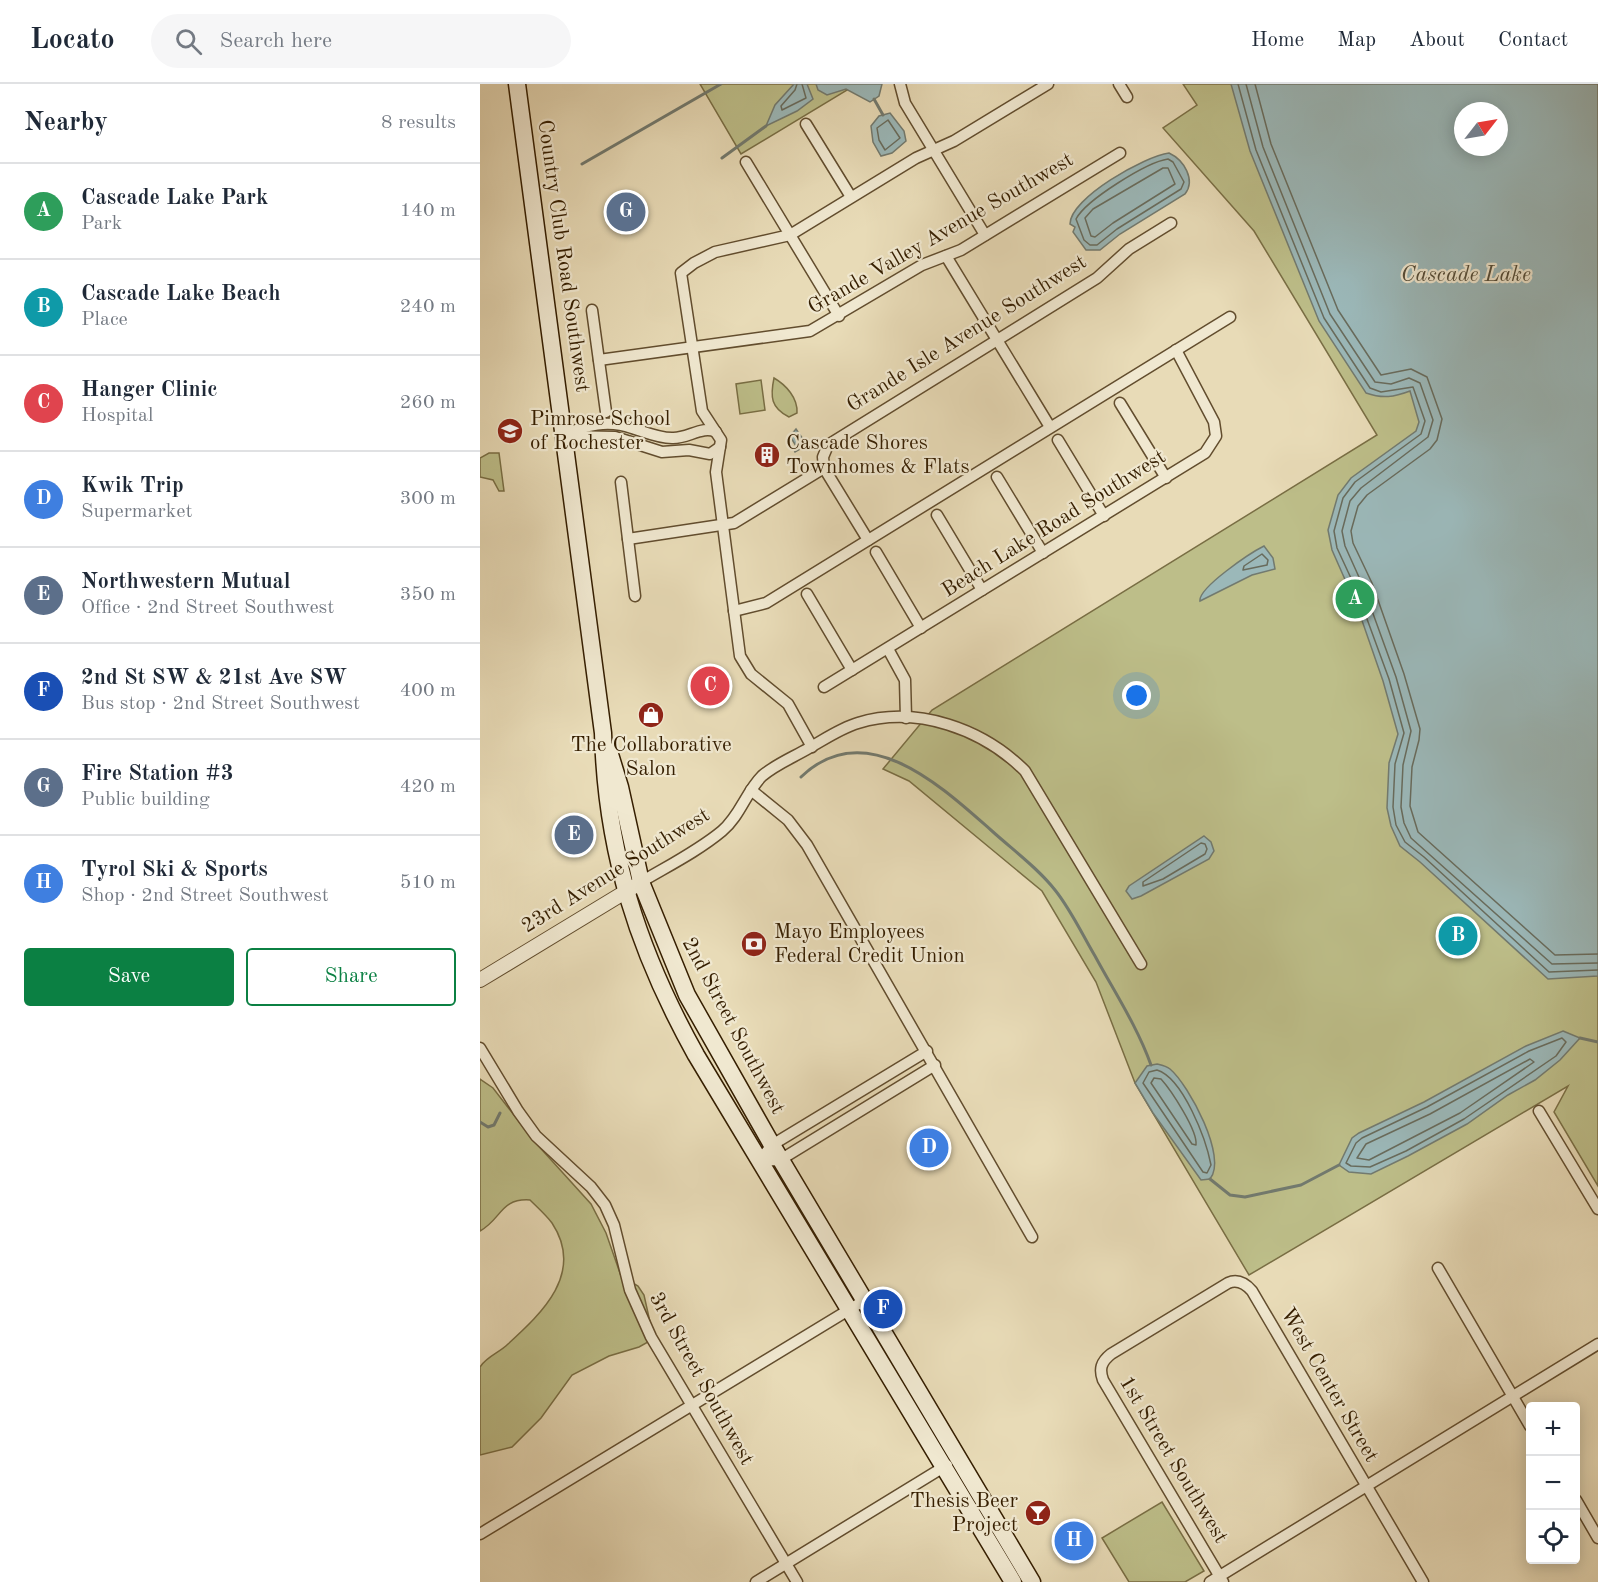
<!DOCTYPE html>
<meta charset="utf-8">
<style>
:root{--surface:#fff;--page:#f6f6f7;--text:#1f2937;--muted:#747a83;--line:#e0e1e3;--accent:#0b8043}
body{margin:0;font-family:"Old Standard TT",serif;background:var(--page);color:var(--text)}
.controls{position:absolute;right:18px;bottom:18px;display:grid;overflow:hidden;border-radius:6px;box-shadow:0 3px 15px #0003}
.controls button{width:54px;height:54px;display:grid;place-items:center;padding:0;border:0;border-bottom:2px solid var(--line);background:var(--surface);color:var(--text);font:30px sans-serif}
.compass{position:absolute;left:974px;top:18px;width:54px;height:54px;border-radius:50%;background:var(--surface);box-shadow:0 3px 15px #0003;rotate:59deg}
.you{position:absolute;left:657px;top:612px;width:21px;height:21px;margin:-15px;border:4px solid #fff;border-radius:50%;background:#1a73e8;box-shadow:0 0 0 9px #1a73e833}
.badge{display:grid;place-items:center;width:39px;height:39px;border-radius:50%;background:var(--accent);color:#fff;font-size:20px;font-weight:700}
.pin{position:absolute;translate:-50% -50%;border:3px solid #fff;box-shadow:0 2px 6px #0006}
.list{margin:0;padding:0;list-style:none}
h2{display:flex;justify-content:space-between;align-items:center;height:78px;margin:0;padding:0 24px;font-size:26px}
h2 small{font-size:20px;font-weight:400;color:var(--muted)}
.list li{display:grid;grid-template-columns:39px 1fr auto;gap:18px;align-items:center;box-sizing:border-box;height:96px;padding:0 24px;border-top:2px solid var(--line)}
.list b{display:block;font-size:22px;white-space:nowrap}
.list p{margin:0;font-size:20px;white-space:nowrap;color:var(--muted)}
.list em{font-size:20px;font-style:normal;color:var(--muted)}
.actions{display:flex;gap:12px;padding:18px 24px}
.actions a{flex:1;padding:14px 0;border:2px solid var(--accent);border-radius:6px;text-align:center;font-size:21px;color:var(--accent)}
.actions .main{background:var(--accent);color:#fff}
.icon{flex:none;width:33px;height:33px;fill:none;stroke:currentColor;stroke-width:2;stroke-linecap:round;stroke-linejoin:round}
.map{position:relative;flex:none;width:1118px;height:1498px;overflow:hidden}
header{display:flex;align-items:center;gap:36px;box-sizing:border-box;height:84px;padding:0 30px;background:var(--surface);border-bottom:2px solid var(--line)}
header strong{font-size:28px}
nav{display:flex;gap:33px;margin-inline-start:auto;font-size:21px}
.search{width:420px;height:54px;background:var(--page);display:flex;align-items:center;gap:15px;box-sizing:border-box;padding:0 21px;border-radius:33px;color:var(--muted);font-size:22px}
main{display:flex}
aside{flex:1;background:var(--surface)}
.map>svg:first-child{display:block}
.green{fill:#bdbe89;stroke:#796e44;stroke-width:1.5;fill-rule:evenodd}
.water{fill:#9bb8b9;stroke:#727a6f;stroke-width:1.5;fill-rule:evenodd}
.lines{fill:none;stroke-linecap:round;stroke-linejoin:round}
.shore{stroke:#686b5c;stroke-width:1.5}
.stream{stroke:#727a6f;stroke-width:3}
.minor-casing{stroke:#624d2e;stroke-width:13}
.tertiary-casing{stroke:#624d2e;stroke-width:16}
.secondary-casing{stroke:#351e00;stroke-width:19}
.minor{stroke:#f0e8d0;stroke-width:10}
.tertiary{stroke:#f0e8d0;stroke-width:14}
.secondary{stroke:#f0e8d0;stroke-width:16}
.labels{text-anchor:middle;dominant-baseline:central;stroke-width:4.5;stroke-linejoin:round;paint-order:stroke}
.street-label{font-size:21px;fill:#351e00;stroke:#f0e8d0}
.poi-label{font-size:21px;fill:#351e00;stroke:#f0e8d0;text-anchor:start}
.water-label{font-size:22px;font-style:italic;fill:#544c38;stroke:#f0e8d0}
</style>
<header>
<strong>Locato</strong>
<div class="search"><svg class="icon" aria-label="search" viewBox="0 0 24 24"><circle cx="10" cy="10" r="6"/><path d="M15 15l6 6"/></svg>Search here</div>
<nav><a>Home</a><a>Map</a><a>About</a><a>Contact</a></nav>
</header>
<main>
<aside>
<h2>Nearby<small>8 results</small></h2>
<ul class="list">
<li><span class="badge" style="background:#2e9e5b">A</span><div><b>Cascade Lake Park</b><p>Park</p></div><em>140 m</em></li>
<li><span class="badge" style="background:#0f9aa8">B</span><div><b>Cascade Lake Beach</b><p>Place</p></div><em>240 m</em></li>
<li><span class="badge" style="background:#e0444e">C</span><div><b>Hanger Clinic</b><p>Hospital</p></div><em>260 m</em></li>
<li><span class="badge" style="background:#3f7fe0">D</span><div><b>Kwik Trip</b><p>Supermarket</p></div><em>300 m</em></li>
<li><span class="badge" style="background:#5c6f8a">E</span><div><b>Northwestern Mutual</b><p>Office · 2nd Street Southwest</p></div><em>350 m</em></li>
<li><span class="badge" style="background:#1a4fb4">F</span><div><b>2nd St SW &amp; 21st Ave SW</b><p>Bus stop · 2nd Street Southwest</p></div><em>400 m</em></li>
<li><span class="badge" style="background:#5c6f8a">G</span><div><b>Fire Station #3</b><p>Public building</p></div><em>420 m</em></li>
<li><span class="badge" style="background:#3f7fe0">H</span><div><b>Tyrol Ski &amp; Sports</b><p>Shop · 2nd Street Southwest</p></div><em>510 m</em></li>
</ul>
<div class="actions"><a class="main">Save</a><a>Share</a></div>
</aside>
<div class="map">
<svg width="1118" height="1498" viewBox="0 0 1118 1498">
<rect width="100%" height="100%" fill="#e8dbb7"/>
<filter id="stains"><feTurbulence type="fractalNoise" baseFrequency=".00333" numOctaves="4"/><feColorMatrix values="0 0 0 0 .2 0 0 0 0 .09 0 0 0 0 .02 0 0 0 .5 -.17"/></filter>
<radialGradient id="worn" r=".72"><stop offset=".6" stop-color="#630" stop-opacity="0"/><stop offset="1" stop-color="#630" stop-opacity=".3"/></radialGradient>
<g class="green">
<path d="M220 0H377L261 70Z"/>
<path d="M703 0H1118V1102L1074 1028 1088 1002 769 1191 655 999 616 898 562 807 429 697 403 685 452 626 897 351 774 147 683 44 717 21ZM983 27H1019V63H983Z"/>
<path d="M294 294C306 301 318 314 317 329L309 333C291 324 290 313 294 294Z"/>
<path d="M281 296 285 326 260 330 256 300Z"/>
<path d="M9 369H19L24 407H19L13 396 0 393V374Z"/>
<path d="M0 995 13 1004 54 1057 111 1120 126 1149 141 1192 158 1202 164 1211 172 1247 168 1258 159 1263 129 1272 92 1291 61 1334 32 1363 0 1371V1283C7 1272 19 1269 28 1260 62 1229 105 1189 72 1139 66 1131 57 1123 50 1116 20 1114 22 1135 0 1147Z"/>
<path d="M682 1418 724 1487 705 1498H649L622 1454Z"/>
</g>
<g class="water">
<path d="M314 0H327L333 15 317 27 286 42 295 21Z"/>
<path d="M336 0H402L399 12 390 18 366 5 347 11 338 6Z"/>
<path d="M751 0H1118V892L1068 895 940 778 920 762 911 742 907 724 909 679 918 650 903 597 878 525 852 466 848 446 858 411 871 394 936 347 939 338 930 307C914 313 903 315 886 309L839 237 770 67ZM983 27H1019V63H983Z"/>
<path d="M410 29 424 47 426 57 412 69 401 72 393 58 391 42 399 32Z"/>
<path d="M689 69C704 76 716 96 705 110L640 150 620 166H606L593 148 595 143 590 140C590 114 665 72 689 69Z"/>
<path d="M316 345 327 361 315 368 313 364 316 362 310 352Z"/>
<path d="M784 462 793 474 795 485 772 491 720 517C718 504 770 469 784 462Z"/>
<path d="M724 752 731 758 734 767 729 775 661 812 652 815 646 807 649 802Z"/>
<path d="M1083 947 1100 954 1080 976 1055 996 1028 1011 987 1040 928 1072 891 1090 869 1088 859 1081 872 1054 879 1049 944 1018 1046 962Z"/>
<path d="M677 980C681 981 686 982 690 985 709 1001 748 1074 730 1095L721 1096 673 1029 655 999 667 982Z"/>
</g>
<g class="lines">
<g class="shore">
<path d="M317 0 315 6 301 22 302 26 326 14 322 0"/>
<path d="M758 0 776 66 844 234 890 304 901 308 933 303 945 337 941 350 875 398 863 414 854 447 857 464 876 505 909 595 924 649 915 680 913 723 916 741 925 758 944 773 1069 888 1118 886"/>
<path d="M766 0 783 63 850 230 895 298 911 300 929 294 940 299 953 336 948 353 881 404 870 417 862 447 865 462 883 502 916 593 931 647 923 681 921 723 924 739 931 754 1072 880 1118 879"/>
<path d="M775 0 791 60 858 226 901 291 931 285 947 293 962 335 957 356 950 365 887 411 878 422 871 447 873 459 892 499 924 590 940 645 939 656 932 683 930 722 938 748 1075 871 1118 870"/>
<path d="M408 36 420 54 405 66 399 56 397 44Z"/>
<path d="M688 75 693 78 704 98 701 105 637 145 617 161H610L604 156 596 135C606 116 667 78 688 75Z"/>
<path d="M683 84H688L695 100 633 139 615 153 611 152 605 134 613 125Z"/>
<path d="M782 470 788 476 787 481 763 486 764 482Z"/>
<path d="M721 759 725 760 727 765 725 770 683 795 663 802V798Z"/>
<path d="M1082 954 1086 958 1076 972 984 1035 926 1067 890 1083 871 1082 866 1079 876 1059 882 1054 947 1023 1049 967Z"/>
<path d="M1050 975 1054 978 980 1029 889 1076 877 1074 886 1060 950 1030Z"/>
<path d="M677 986C703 994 726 1055 731 1081L727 1089 723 1088 663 999 669 988Z"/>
<path d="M674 994 681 995C691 1006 718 1047 716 1061L712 1060 671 999Z"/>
</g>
<g class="stream">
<path d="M394 15 403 31"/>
<path d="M242 74 286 42"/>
<path d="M102 80 241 0"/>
<path d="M321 693C386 630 463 704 512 747 533 766 558 784 575 806 591 826 602 850 615 872 635 909 657 942 671 981"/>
<path d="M1100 954 1118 958"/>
<path d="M0 1038 8 1043 14 1041 20 1029"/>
<path d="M730 1095 750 1111 765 1113 821 1101 859 1081"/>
</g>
<g class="minor-casing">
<g id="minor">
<path d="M420 0 425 19 505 151"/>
<path d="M639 0 647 13"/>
<path d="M326 40 371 113"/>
<path d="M266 78 359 232"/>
<path d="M466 172 570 343"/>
<path d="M112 226 126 328"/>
<path d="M119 276 330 247 442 181 481 166 640 69"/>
<path d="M640 319 686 394"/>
<path d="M84 352 135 353 182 368 209 366 230 370 240 363"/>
<path d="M84 352C104 340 130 336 152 344 165 348 178 354 192 354 207 355 223 341 236 348"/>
<path d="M578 356 624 432"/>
<path d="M517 393 563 469"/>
<path d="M141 398 155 512"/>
<path d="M457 431 502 506"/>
<path d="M148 455 254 439 344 384"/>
<path d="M388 456 344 384 343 373 348 361 617 194 649 165 691 139"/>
<path d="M396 468 441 544"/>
<path d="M327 510 372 586"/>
<path d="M254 527 286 519 750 233"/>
<path d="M408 565 425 596 426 634"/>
<path d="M344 603 725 369 736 352 734 338 696 266"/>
<path d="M332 663 308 620 271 590 260 572 236 388 241 356 222 327 201 189 214 179 235 168 310 151 436 74 474 57 568 0"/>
<path d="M271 706 308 736 327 761 552 1153"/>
<path d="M161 798C188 782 218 767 242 747 260 732 266 708 282 692 296 680 314 673 329 664 345 655 361 644 378 639 437 621 503 645 545 687L661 880"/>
<path d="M0 964 38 1027 56 1052 111 1103 125 1121 134 1141 150 1206 171 1253 317 1498"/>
<path d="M1059 1027 1118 1125"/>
<path d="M279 1077 292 1061 447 967"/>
<path d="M279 1077 300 1076 455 981"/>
<path d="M958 1184 1050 1342"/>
<path d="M1096 1416 1118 1454"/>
<path d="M0 1450 385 1216"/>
<path d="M276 1498 467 1381"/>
<path d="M730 1498 1118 1260"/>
<path d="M743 1498 623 1296C619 1285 621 1278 631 1270L748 1199C757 1195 765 1199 772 1207L943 1498"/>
</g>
</g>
<g class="tertiary-casing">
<path id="tertiary" d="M0 896 155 802"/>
</g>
<g class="secondary-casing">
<g id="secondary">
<path d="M37 0 123 649C126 768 158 867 216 971L533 1498"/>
<path d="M129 667 140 703 161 798 207 911 292 1061 552 1498"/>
</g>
</g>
<use href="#minor" class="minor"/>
<use href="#tertiary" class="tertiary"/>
<use href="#secondary" class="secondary"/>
</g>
<defs>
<g id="school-disc" transform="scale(1.35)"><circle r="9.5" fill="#8f2418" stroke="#f0e8d0"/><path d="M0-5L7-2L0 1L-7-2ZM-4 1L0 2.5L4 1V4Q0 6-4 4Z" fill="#fff"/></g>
<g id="building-disc" transform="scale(1.35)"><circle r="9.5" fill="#8f2418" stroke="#f0e8d0"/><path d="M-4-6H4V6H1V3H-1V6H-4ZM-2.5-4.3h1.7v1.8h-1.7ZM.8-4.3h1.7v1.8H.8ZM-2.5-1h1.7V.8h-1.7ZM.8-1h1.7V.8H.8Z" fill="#fff"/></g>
<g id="shop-disc" transform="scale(1.35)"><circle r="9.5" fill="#8f2418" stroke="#f0e8d0"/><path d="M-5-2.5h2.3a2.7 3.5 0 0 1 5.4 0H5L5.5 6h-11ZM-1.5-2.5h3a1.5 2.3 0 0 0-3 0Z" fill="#fff"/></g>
<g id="bank-disc" transform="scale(1.35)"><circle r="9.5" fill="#8f2418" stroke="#f0e8d0"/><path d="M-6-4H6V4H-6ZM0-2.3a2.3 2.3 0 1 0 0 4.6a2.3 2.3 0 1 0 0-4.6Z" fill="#fff"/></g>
<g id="bar-disc" transform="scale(1.35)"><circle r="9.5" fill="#8f2418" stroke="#f0e8d0"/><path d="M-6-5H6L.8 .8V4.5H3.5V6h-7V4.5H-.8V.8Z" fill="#fff"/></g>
</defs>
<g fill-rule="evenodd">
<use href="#school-disc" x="30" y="347"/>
<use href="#building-disc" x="287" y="371"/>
<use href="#shop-disc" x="171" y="631"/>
<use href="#bank-disc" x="274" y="860"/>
<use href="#bar-disc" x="558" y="1429"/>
</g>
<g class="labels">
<g class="street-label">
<text transform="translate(461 150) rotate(-30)">Grande Valley Avenue Southwest</text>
<text transform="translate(83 172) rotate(82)">Country Club Road Southwest</text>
<text transform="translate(487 250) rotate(-32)">Grande Isle Avenue Southwest</text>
<text transform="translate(574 440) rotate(-32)">Beach Lake Road Southwest</text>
<text transform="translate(136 787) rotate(-32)">23rd Avenue Southwest</text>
<text transform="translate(253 942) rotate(62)">2nd Street Southwest</text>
<text transform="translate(221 1295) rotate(61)">3rd Street Southwest</text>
<text transform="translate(849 1301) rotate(60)">West Center Street</text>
<text transform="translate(693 1376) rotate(59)">1st Street Southwest</text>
</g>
<g class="poi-label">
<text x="50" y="335">Pimrose School<tspan x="50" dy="24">of Rochester</tspan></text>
<text x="306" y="359">Cascade Shores<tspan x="306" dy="24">Townhomes &amp; Flats</tspan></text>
<text x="171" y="661" text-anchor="middle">The Collaborative<tspan x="171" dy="24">Salon</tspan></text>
<text x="294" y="848">Mayo Employees<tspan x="294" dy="24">Federal Credit Union</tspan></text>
<text x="538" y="1417" text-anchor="end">Thesis Beer<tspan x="538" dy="24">Project</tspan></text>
</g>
<g class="water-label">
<text x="986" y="191">Cascade Lake</text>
</g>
</g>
<rect width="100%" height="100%" filter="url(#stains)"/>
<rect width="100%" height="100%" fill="url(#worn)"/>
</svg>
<div class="controls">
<button>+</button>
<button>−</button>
<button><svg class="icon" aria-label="locate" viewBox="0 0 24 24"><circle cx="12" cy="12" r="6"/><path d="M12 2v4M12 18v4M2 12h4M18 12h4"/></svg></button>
</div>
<svg class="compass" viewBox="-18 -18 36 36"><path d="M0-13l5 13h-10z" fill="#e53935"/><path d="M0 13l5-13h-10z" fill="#747a83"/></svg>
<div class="you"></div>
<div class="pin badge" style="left:875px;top:515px;background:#2e9e5b">A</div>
<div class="pin badge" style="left:978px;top:852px;background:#0f9aa8">B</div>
<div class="pin badge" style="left:230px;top:602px;background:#e0444e">C</div>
<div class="pin badge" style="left:449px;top:1064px;background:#3f7fe0">D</div>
<div class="pin badge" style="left:94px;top:751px;background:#5c6f8a">E</div>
<div class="pin badge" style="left:403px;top:1225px;background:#1a4fb4">F</div>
<div class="pin badge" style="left:146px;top:128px;background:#5c6f8a">G</div>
<div class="pin badge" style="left:594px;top:1457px;background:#3f7fe0">H</div>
</div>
</main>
